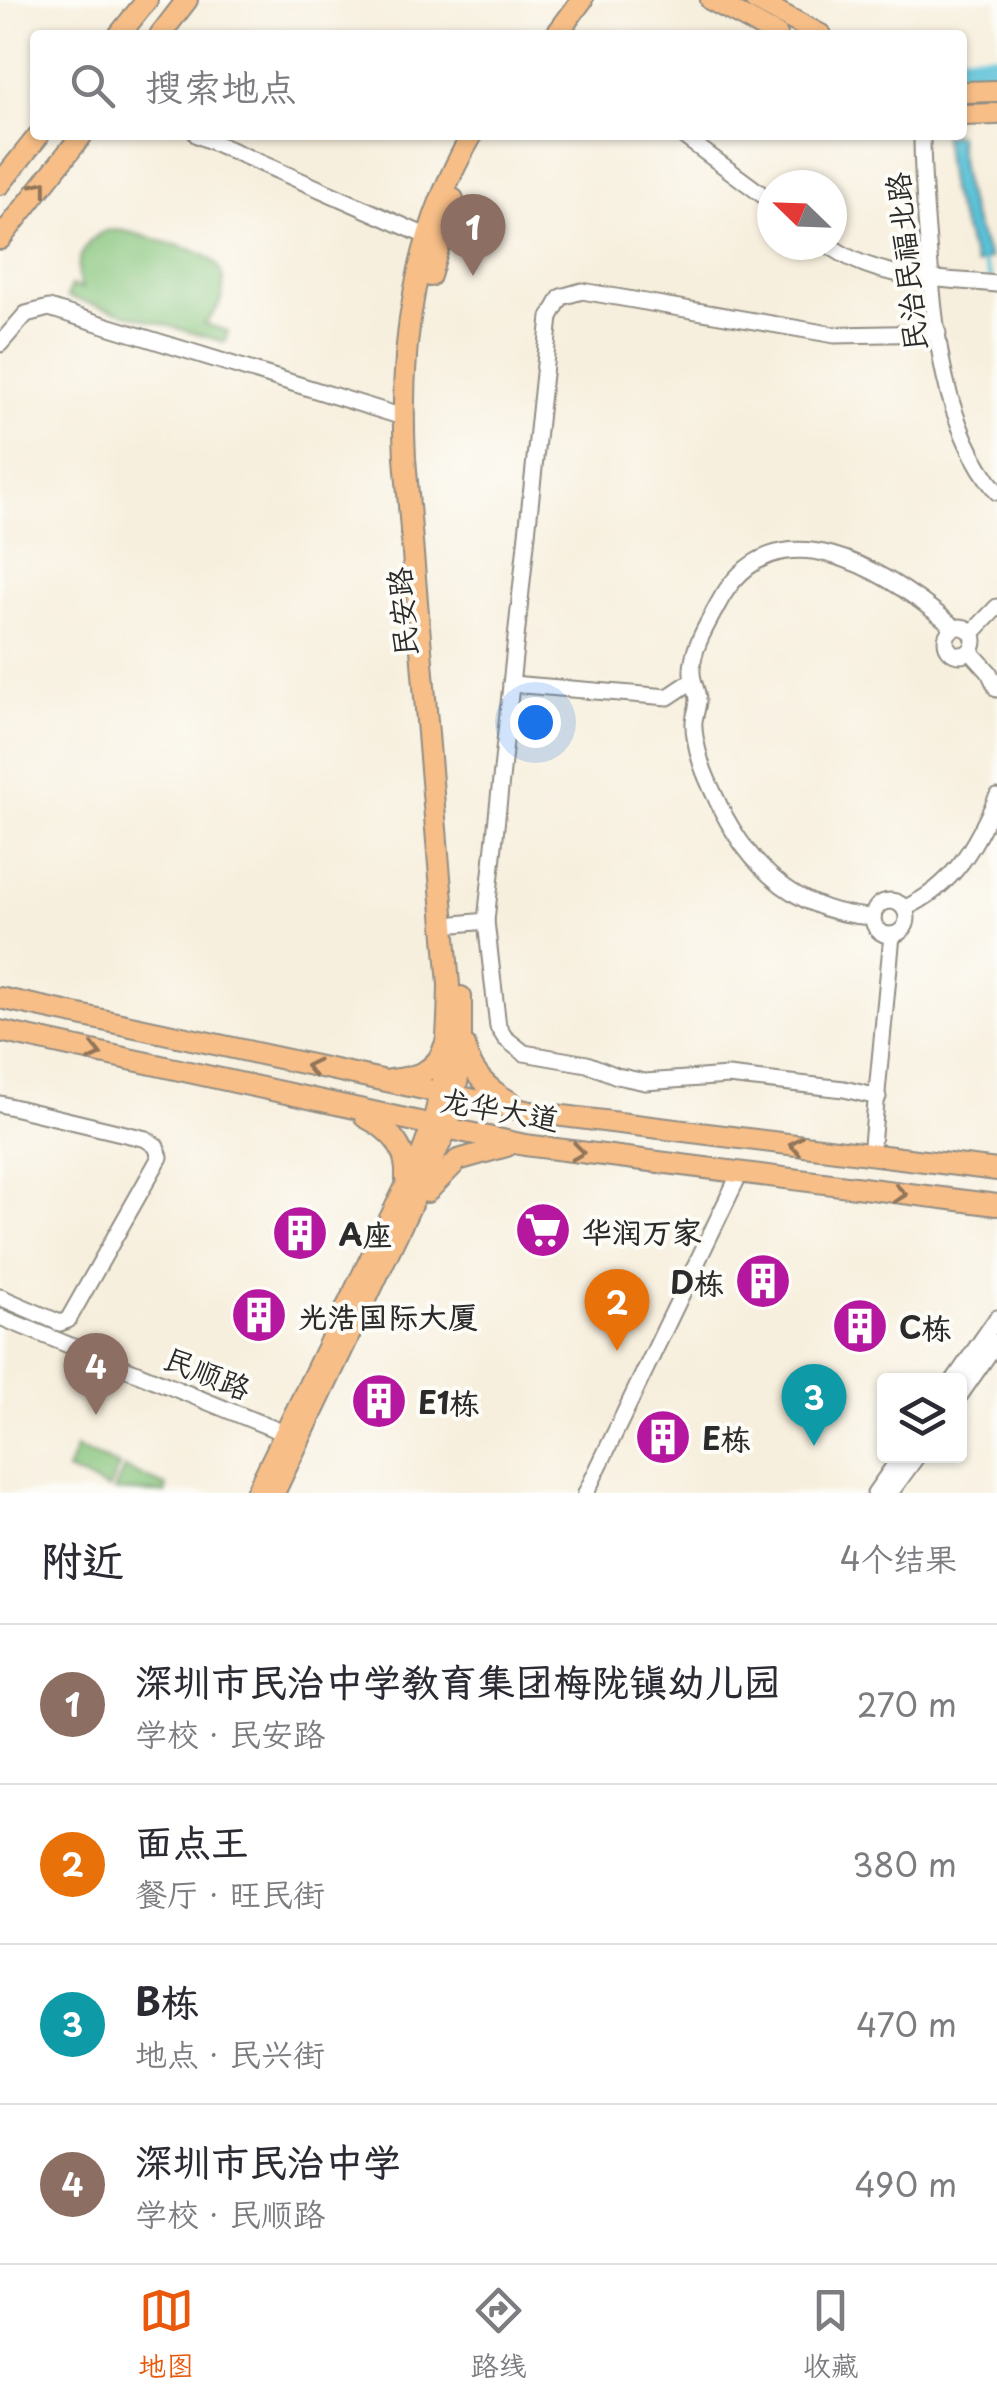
<!DOCTYPE html>
<html lang="zh">
<meta charset="utf-8">
<style>
:root{--surface:#fff;--page:#f7f7f7;--text:#2b2b33;--muted:#7c7c81;--line:#e1e1e2;--accent:#ea580c}
body{margin:0;font-family:"Playpen Sans","LXGW WenKai TC",sans-serif;background:var(--page);color:var(--text)}
.controls{position:absolute;right:30px;bottom:30px;display:grid;overflow:hidden;border-radius:10px;box-shadow:0 2px 8px #0004}
.controls button{width:90px;height:90px;display:grid;place-items:center;padding:0;border:0;border-bottom:2px solid var(--line);background:var(--surface);color:var(--text);font:50px sans-serif}
.compass{position:absolute;left:757px;top:170px;width:90px;height:90px;border-radius:50%;background:var(--surface);box-shadow:0 2px 8px #0004;rotate:293deg}
.you{position:absolute;left:535px;top:722px;width:35px;height:35px;margin:-25px;border:8px solid #fff;border-radius:50%;background:#1a73e8;box-shadow:0 0 0 15px #1a73e833}
.badge{display:grid;place-items:center;width:65px;height:65px;border-radius:50%;background:var(--accent);color:#fff;font-size:32px;font-weight:700}
.pin{position:absolute;translate:-50% -82px;filter:drop-shadow(0 2px 5px #0008)}
.pin::after{content:'';position:absolute;top:52px;width:35px;height:30px;background:inherit;clip-path:polygon(0 0,100% 0,50% 100%)}
.list{margin:0;padding:0;list-style:none}
h2{display:flex;justify-content:space-between;align-items:center;height:130px;margin:0;padding:0 40px;font-size:42px}
h2 small{font-size:32px;font-weight:400;color:var(--muted)}
.list li{display:grid;grid-template-columns:65px 1fr auto;gap:30px;align-items:center;box-sizing:border-box;height:160px;padding:0 40px;border-top:2px solid var(--line)}
.list b{display:block;font-size:38px;white-space:nowrap}
.list p{margin:0;font-size:32px;white-space:nowrap;color:var(--muted)}
.list em{font-size:32px;font-style:normal;color:var(--muted)}
.icon{flex:none;width:55px;height:55px;fill:none;stroke:currentColor;stroke-width:2;stroke-linecap:round;stroke-linejoin:round}
.map{position:relative;flex:none;width:997px;height:1493px;overflow:hidden}
.search{position:absolute;background:var(--surface);box-shadow:0 2px 8px #0004;left:30px;right:30px;top:30px;height:110px;display:flex;align-items:center;gap:25px;box-sizing:border-box;padding:0 35px;border-radius:10px;color:var(--muted);font-size:38px}
.sheet{height:770px;background:var(--surface)}
nav{display:flex;justify-content:space-around;align-items:center;box-sizing:border-box;height:140px;border-top:2px solid var(--line);background:var(--surface);font-size:28px;color:var(--muted)}
nav a{display:grid;justify-items:center;gap:5px}
nav .on{color:var(--accent)}
.map>svg:first-child{display:block}
.green{fill:#86c47b;stroke:#587853;stroke-width:2.5}
.water{fill:#5ac1d7;stroke:#427681;stroke-width:2.5}
.lines{fill:none;stroke-linecap:round;stroke-linejoin:round}
.stream{stroke:#5ac1d7;stroke-width:4}
.river{stroke:#5ac1d7;stroke-width:20}
.minor-casing{stroke:#918d84;stroke-width:19}
.major-casing{stroke:#918d84;stroke-width:24}
.minor{stroke:#fff;stroke-width:15}
.major{stroke:#f7be87;stroke-width:20}
.oneway{stroke:#917459}
.labels{text-anchor:middle;dominant-baseline:central;stroke-width:8;stroke-linejoin:round;paint-order:stroke}
.street-label{font-size:30px;fill:#2b2b2b;stroke:#fdfcf7}
.poi-label{font-size:30px;font-weight:bold;fill:#2b2b2b;stroke:#fdfcf7;text-anchor:start}
</style>
<div class="map">
<svg width="997" height="1493" viewBox="0 0 997 1493">
<rect width="100%" height="100%" fill="#fdfcf7"/>
<filter id="ink" filterUnits="userSpaceOnUse"><feTurbulence type="fractalNoise" baseFrequency=".01" numOctaves="2"/><feDisplacementMap in="SourceGraphic" scale="20" xChannelSelector="R" yChannelSelector="G"/><feConvolveMatrix kernelMatrix="1 2 1 2 8 2 1 2 1" color-interpolation-filters="sRGB"/></filter>
<filter id="wash" filterUnits="userSpaceOnUse"><feTurbulence type="fractalNoise" baseFrequency=".0048" numOctaves="4" result="noise"/><feDisplacementMap in="SourceGraphic" scale="40" xChannelSelector="R" yChannelSelector="G"/><feGaussianBlur stdDeviation="2.25" result="paint"/><feColorMatrix in="noise" values="0 0 0 0 0 0 0 0 0 0 0 0 0 0 0 0 0 1.4 0 .05"/><feComposite in="paint" operator="in"/></filter>
<g filter="url(#wash)">
<rect width="100%" height="100%" fill="#f7efdd"/>
<g class="green">
<path d="M105 231C124 228 142 236 160 241 175 245 192 248 206 256 234 273 224 306 204 324L228 331 225 342 67 297 71 286 82 288C72 266 83 241 105 231Z"/>
<path d="M76 1448 119 1466 109 1489 67 1471Z"/>
<path d="M124 1468 167 1487 165 1493 114 1491Z"/>
</g>
<path class="water" d="M943 135H958C960 179 970 219 990 258L976 264 950 190Z"/>
<g class="lines">
<path class="stream" d="M981 257 992 280"/>
<path class="river" d="M962 64 997 63"/>
</g>
</g>
<g filter="url(#ink)">
<g class="lines">
<g class="minor-casing">
<g id="minor">
<path d="M197 135 426 236"/>
<path d="M682 135 772 202"/>
<path d="M922 135C922 171 925 207 928 243 935 328 941 423 997 492"/>
<path d="M829 245C877 281 940 278 997 284"/>
<path d="M0 344 26 314 49 308 403 417"/>
<circle cx="960" cy="641" r="14"/>
<path d="M972 633 997 607"/>
<path d="M970 651 989 672 997 689"/>
<path d="M511 684 668 697 692 681"/>
<circle cx="890" cy="918" r="17"/>
<path d="M905 908C954 886 976 845 997 797"/>
<path d="M873 917C795 913 745 864 714 794 709 783 703 771 700 759 697 748 693 733 694 721 695 714 698 707 698 699 697 689 691 680 692 669 693 647 707 625 717 606 773 497 888 572 954 627"/>
<path d="M486 921 498 1027 505 1038 524 1053 587 1064 617 1076 645 1082 728 1076 844 1089 878 1097"/>
<path d="M456 924 486 921 550 317 561 297 582 291 835 335 938 333"/>
<path d="M0 1104 146 1139 156 1146 160 1157 68 1320 60 1323 0 1297"/>
<path d="M871 1155 892 935"/>
<path d="M0 1317 284 1433"/>
<path d="M954 1380 997 1318"/>
<path d="M960 1395 997 1342"/>
<path d="M586 1493 739 1175"/>
<path d="M875 1493 901 1456"/>
<path d="M890 1493 917 1456"/>
</g>
</g>
<g class="major-casing">
<g id="major">
<path d="M711 0 777 35"/>
<path d="M755 0 821 35"/>
<path d="M119 35 147 0"/>
<path d="M160 35 187 0"/>
<path d="M556 35 582 0"/>
<path d="M962 92 997 91"/>
<path d="M962 115 997 114"/>
<path d="M0 184 39 135"/>
<path d="M0 239 82 135"/>
<path d="M430 276 453 199"/>
<path d="M0 998 531 1112 997 1170"/>
<path d="M0 1031 525 1145 997 1205"/>
<path d="M465 1046C470 1073 488 1090 511 1102"/>
<path d="M391 1080C416 1077 437 1072 445 1045"/>
<path d="M365 1117C391 1130 408 1148 406 1179"/>
<path d="M427 1192 458 1160 507 1146"/>
<path d="M256 1493 423 1151C445 1096 448 1044 449 985L405 458C399 344 414 234 472 135"/>
<path d="M274 1493 447 1129 461 1064V997"/>
</g>
</g>
<use href="#minor" class="minor"/>
<use href="#major" class="major"/>
</g>
<defs><path id="oneway-chevron" d="M-2-3.5L2.5 0L-2 3.5" fill="none" stroke-width="1.6" stroke-linecap="round" stroke-linejoin="round" transform="scale(2.5)"/></defs>
<g class="oneway">
<use href="#oneway-chevron" transform="translate(41 187) rotate(-52)"/>
<use href="#oneway-chevron" transform="translate(95 1053) rotate(13)"/>
<use href="#oneway-chevron" transform="translate(312 1067) rotate(-168)"/>
<use href="#oneway-chevron" transform="translate(796 1145) rotate(-173)"/>
<use href="#oneway-chevron" transform="translate(578 1152) rotate(8)"/>
<use href="#oneway-chevron" transform="translate(900 1194) rotate(7)"/>
</g>
</g>
<defs>
<g id="supermarket-disc" transform="scale(2.875)"><circle r="9.5" fill="#b5179e" stroke="#fdfcf7"/><path d="M-6-5.5h2.5l.6 2H6L4.5 2H-2.5L-4.4-4H-6ZM-1.5 3.2a1.3 1.3 0 1 0 .1 0ZM3 3.2a1.3 1.3 0 1 0 .1 0Z" fill="#fff"/></g>
<g id="building-disc" transform="scale(2.875)"><circle r="9.5" fill="#b5179e" stroke="#fdfcf7"/><path d="M-4-6H4V6H1V3H-1V6H-4ZM-2.5-4.3h1.7v1.8h-1.7ZM.8-4.3h1.7v1.8H.8ZM-2.5-1h1.7V.8h-1.7ZM.8-1h1.7V.8H.8Z" fill="#fff"/></g>
</defs>
<g fill-rule="evenodd">
<use href="#supermarket-disc" x="543" y="1230"/>
<use href="#building-disc" x="300" y="1233"/>
<use href="#building-disc" x="763" y="1281"/>
<use href="#building-disc" x="259" y="1315"/>
<use href="#building-disc" x="860" y="1326"/>
<use href="#building-disc" x="379" y="1401"/>
<use href="#building-disc" x="663" y="1437"/>
</g>
<g class="labels">
<g class="street-label">
<text transform="translate(905 262) rotate(-96)">民治民福北路</text>
<text transform="translate(401 612) rotate(-95)">民安路</text>
<text transform="translate(500 1108) rotate(10)">龙华大道</text>
<text transform="translate(208 1372) rotate(22)">民顺路</text>
</g>
<g class="poi-label">
<text x="582" y="1230">华润万家</text>
<text x="339" y="1233">A座</text>
<text x="724" y="1281" text-anchor="end">D栋</text>
<text x="298" y="1315">光浩国际大厦</text>
<text x="899" y="1326">C栋</text>
<text x="418" y="1401">E1栋</text>
<text x="702" y="1437">E栋</text>
</g>
</g>
</svg>
<div class="controls">
<button><svg class="icon" aria-label="layers" viewBox="0 0 24 24"><path d="M12 4l9 5-9 5-9-5zM3 14l9 5 9-5"/></svg></button>
</div>
<svg class="compass" viewBox="-18 -18 36 36"><path d="M0-13l5 13h-10z" fill="#e53935"/><path d="M0 13l5-13h-10z" fill="#7c7c81"/></svg>
<div class="you"></div>
<div class="pin badge" style="left:473px;top:276px;background:#8d6e63">1</div>
<div class="pin badge" style="left:617px;top:1351px;background:#e8710a">2</div>
<div class="pin badge" style="left:814px;top:1446px;background:#0f9aa8">3</div>
<div class="pin badge" style="left:96px;top:1415px;background:#8d6e63">4</div>
<div class="search"><svg class="icon" aria-label="search" viewBox="0 0 24 24"><circle cx="10" cy="10" r="6"/><path d="M15 15l6 6"/></svg>搜索地点</div>
</div>
<section class="sheet">
<h2>附近<small>4个结果</small></h2>
<ul class="list">
<li><span class="badge" style="background:#8d6e63">1</span><div><b>深圳市民治中学教育集团梅陇镇幼儿园</b><p>学校 · 民安路</p></div><em>270 m</em></li>
<li><span class="badge" style="background:#e8710a">2</span><div><b>面点王</b><p>餐厅 · 旺民街</p></div><em>380 m</em></li>
<li><span class="badge" style="background:#0f9aa8">3</span><div><b>B栋</b><p>地点 · 民兴街</p></div><em>470 m</em></li>
<li><span class="badge" style="background:#8d6e63">4</span><div><b>深圳市民治中学</b><p>学校 · 民顺路</p></div><em>490 m</em></li>
</ul>
</section>
<nav>
<a class="on"><svg class="icon" aria-label="map" viewBox="0 0 24 24"><path d="M3 6l6-2 6 2 6-2v14l-6 2-6-2-6 2zM9 4v14M15 6v14"/></svg>地图</a>
<a><svg class="icon" aria-label="directions" viewBox="0 0 24 24"><path d="M12 3l9 9-9 9-9-9zM9 14v-3h6M13 9l2 2-2 2"/></svg>路线</a>
<a><svg class="icon" aria-label="saved" viewBox="0 0 24 24"><path d="M7 4h10v16l-5-4-5 4z"/></svg>收藏</a>
</nav>
